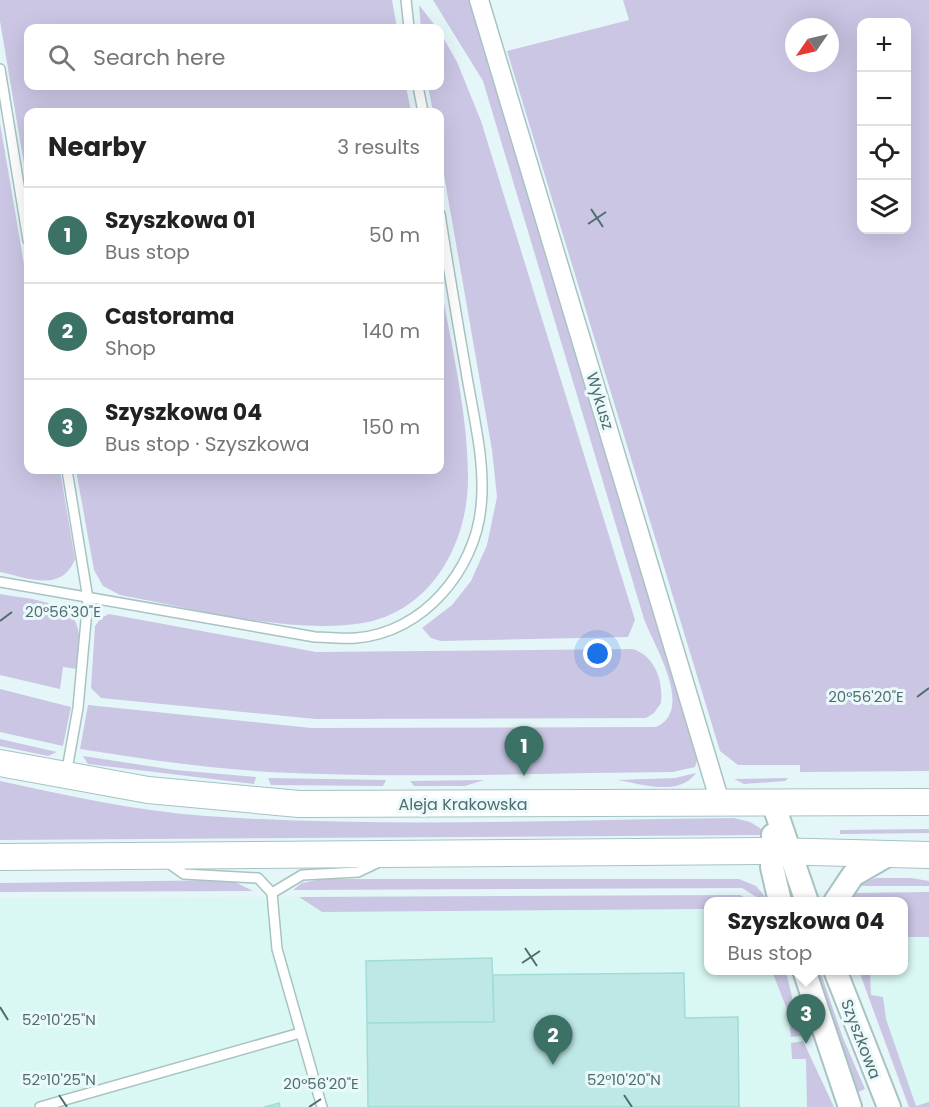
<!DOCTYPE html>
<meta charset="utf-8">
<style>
:root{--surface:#fff;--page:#f6f6f6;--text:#222;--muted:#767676;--line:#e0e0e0;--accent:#3b7265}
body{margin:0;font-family:Poppins,sans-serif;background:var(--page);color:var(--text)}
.controls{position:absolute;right:18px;top:18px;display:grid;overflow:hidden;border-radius:12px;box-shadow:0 6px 24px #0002}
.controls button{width:54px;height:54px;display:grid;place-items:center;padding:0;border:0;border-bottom:2px solid var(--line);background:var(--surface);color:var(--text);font:30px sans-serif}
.compass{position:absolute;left:785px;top:18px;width:54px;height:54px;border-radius:50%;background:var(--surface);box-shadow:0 6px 24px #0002;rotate:236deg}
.you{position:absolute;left:598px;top:654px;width:21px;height:21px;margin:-15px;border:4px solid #fff;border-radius:50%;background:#1a73e8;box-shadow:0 0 0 9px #1a73e833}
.badge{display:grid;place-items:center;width:39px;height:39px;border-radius:50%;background:var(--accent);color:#fff;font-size:20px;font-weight:700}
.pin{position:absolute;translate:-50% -50px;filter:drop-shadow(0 2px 3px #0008)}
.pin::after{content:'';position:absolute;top:32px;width:21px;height:18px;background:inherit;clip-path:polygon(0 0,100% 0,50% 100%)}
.popup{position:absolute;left:704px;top:897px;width:204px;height:78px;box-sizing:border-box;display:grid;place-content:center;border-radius:12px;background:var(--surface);filter:drop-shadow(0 2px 4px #0005);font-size:20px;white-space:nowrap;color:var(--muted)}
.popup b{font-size:22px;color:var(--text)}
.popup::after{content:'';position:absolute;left:50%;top:100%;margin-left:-12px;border:12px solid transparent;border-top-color:var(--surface)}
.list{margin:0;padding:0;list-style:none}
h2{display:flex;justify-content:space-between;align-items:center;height:78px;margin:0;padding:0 24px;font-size:26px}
h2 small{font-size:20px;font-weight:400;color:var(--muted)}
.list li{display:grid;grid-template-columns:39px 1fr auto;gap:18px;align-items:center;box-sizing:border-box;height:96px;padding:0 24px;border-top:2px solid var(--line)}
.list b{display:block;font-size:22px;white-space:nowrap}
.list p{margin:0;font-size:20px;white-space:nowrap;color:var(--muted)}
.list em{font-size:20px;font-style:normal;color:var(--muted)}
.icon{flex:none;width:33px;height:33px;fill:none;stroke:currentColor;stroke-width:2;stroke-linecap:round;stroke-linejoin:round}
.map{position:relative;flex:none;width:929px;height:1107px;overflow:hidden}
.search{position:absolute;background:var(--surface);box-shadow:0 6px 24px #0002;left:24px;top:24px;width:420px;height:66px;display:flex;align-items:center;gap:15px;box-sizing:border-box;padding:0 21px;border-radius:12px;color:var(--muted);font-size:22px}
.panel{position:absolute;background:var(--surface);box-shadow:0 6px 24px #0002;left:24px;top:108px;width:420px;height:366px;border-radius:12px}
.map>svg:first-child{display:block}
.commercial{fill:#daf8f3}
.green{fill:#cac6e4;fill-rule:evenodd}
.building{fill:#bee8e6;stroke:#a3dbd7;stroke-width:1.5}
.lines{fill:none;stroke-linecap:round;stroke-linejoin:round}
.service-casing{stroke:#a8c3c2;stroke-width:12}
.minor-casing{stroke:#a8c3c2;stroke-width:21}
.tertiary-casing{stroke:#a8c3c2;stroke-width:26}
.secondary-casing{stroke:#a5c3c3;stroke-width:28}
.service{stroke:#fff;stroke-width:9}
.minor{stroke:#fff;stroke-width:18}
.tertiary{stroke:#fff;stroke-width:22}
.secondary{stroke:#fff;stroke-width:26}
.ticks{fill:none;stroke:#4e6e6b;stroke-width:2}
.labels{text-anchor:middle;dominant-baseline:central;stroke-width:6;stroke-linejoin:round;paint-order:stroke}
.street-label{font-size:16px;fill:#4e6e6b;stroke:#ebf9fc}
.ticks-label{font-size:15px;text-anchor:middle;fill:#4e6e6b;stroke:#ebf9fc;stroke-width:6;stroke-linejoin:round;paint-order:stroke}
</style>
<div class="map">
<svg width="929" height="1107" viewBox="0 0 929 1107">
<rect width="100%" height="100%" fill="#e5f6f9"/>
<g class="commercial">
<path d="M929 892V1107H909L859 971 904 970V902H851L856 893Z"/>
<path d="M740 895 751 901 708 902V970L786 971 803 1041 834 1107H0V898Z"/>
</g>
<g class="green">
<path d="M0 0H392L397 28H28V86H406L411 112H28V188L0 21Z"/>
<path d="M433 0H470L690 732 697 760 695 767 673 772C539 773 403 779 269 772 206 768 143 759 80 749L88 705 311 728 656 727C695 710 654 646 644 619L483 81Z"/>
<path d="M623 0H929V771L800 772V765H738L720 751 507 51 629 20ZM862 22H906V230H862ZM794 27H830V63H794Z"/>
<path d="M419 5 437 28H421Z"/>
<path d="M440 32 457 62 481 121 635 620 628 637 441 641 431 638 422 628 452 605 471 581 487 545 497 497 492 450 440 152V112H433L428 86H440Z"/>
<path d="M0 123 28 288V470H60L75 559C62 593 28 578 0 572Z"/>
<path d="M440 281C451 345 468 412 468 478 468 543 432 611 363 623 292 635 191 608 120 595L103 586 94 570 76 470H440Z"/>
<path d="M0 594C20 598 68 600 76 623 82 636 78 655 77 669L63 667 60 689 0 675Z"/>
<path d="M109 614 316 652 633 649C656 657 663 681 661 703L654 713 646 718 316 719 101 698 91 688 95 626 101 618Z"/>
<path d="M0 689 71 707 63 746 0 732Z"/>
<path d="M0 739 57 752 48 756 0 746Z"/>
<path d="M83 756 175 770 256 777 254 784 88 764Z"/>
<path d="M696 773C679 797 642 784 618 780L675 778Z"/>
<path d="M268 778 386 780 383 786H379L271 785Z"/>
<path d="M788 778 785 781 744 784 734 779Z"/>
<path d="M484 780 465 786H414L410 781Z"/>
<path d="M0 781C68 796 137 811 206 816 381 828 558 820 734 818L750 822 765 831 763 835 0 840Z"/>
<path d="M929 829V833L840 834V830Z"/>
<path d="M876 878H911L929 881V886H854Z"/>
<path d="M322 879H739L756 886 769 901H763L742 888 293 890 302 883Z"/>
<path d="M231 880 253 891 0 892V883Z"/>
<path d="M929 892V937H904V902L851 901 856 893Z"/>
<path d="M740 895 751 901 708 902V909L322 912 299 897Z"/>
<path d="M772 971H786L801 1036 791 1037 788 1012Z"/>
<path d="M814 971H820L843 1038 865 1089 856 1093Z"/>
<path d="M859 971H870L871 995 883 997 886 1019 916 1106 929 1102V1107H909Z"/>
<path d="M803 1041 834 1107H807L806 1059H792L791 1043Z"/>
</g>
<g class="building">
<path d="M492 958 494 1022 367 1023 366 961Z"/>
<path d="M684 973 685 1018 738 1017 739 1107H368L367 1023 494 1022 493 975Z"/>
<path d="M279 1103 280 1107H264L272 1105Z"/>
</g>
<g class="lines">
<g class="service-casing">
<g id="service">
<path d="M406 0 409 28"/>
<path d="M0 69 28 240"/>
<path d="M418 86 423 112"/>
<path d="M0 582 315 637C329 637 343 639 356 638 423 633 475 570 481 507 486 462 473 415 466 371 457 319 448 267 440 214"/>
<path d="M66 775 78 708 88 599 67 470"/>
<path d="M167 862 184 874 258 878 272 893 277 949 322 1107"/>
<path d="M272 893 302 875 358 872 379 862"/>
<path d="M40 1107 300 1033"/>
</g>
</g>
<g class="minor-casing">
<path id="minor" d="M479 0 720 802"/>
</g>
<g class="tertiary-casing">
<g id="tertiary">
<path d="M773 803 807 902"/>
<path d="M773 835 772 867 780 902"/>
<path d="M835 902 853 875 886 856"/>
<path d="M804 970 850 1107"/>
<path d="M835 970 889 1107"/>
</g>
</g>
<g class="secondary-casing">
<g id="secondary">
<path d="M0 763 148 790 299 804 929 802"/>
<path d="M0 857 773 851 929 855"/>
</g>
</g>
<use href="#service" class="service"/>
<use href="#minor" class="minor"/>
<use href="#tertiary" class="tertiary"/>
<use href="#secondary" class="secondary"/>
</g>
<path class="ticks" d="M591 209 603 227M588 224 606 212M0 621 12 612M917 697 929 688M525 948 537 966M522 963 540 951M0 1007 8 1020M59 1095 67 1107M624 1095 632 1107M309 1107 321 1099"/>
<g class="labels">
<g class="street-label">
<text transform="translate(600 401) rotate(73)">Wykusz</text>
<text x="463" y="804">Aleja Krakowska</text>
<text transform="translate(861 1039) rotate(69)">Szyszkowa</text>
</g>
</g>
<g class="ticks-label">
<text x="63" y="617">20°56'30"E</text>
<text x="866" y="702">20°56'20"E</text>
<text x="59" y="1025">52°10'25"N</text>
<text x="59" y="1085">52°10'25"N</text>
<text x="624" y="1085">52°10'20"N</text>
<text x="321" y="1089">20°56'20"E</text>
</g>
</svg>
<div class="controls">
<button>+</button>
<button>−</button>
<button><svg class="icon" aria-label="locate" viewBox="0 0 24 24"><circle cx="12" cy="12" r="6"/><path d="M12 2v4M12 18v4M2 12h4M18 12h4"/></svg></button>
<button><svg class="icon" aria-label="layers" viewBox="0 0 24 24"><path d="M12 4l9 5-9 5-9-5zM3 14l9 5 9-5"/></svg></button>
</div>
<svg class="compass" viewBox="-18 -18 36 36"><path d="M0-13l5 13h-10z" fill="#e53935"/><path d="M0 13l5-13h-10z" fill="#767676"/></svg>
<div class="you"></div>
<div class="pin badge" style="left:524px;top:776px">1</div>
<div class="pin badge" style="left:553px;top:1065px">2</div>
<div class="pin badge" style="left:806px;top:1044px">3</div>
<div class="popup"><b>Szyszkowa 04</b>Bus stop</div>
<div class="search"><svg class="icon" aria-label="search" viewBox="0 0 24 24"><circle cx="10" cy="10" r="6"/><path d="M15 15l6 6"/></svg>Search here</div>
<section class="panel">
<h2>Nearby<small>3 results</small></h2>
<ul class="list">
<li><span class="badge">1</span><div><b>Szyszkowa 01</b><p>Bus stop</p></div><em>50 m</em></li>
<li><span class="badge">2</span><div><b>Castorama</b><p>Shop</p></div><em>140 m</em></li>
<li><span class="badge">3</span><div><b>Szyszkowa 04</b><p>Bus stop · Szyszkowa</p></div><em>150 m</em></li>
</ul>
</section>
</div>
